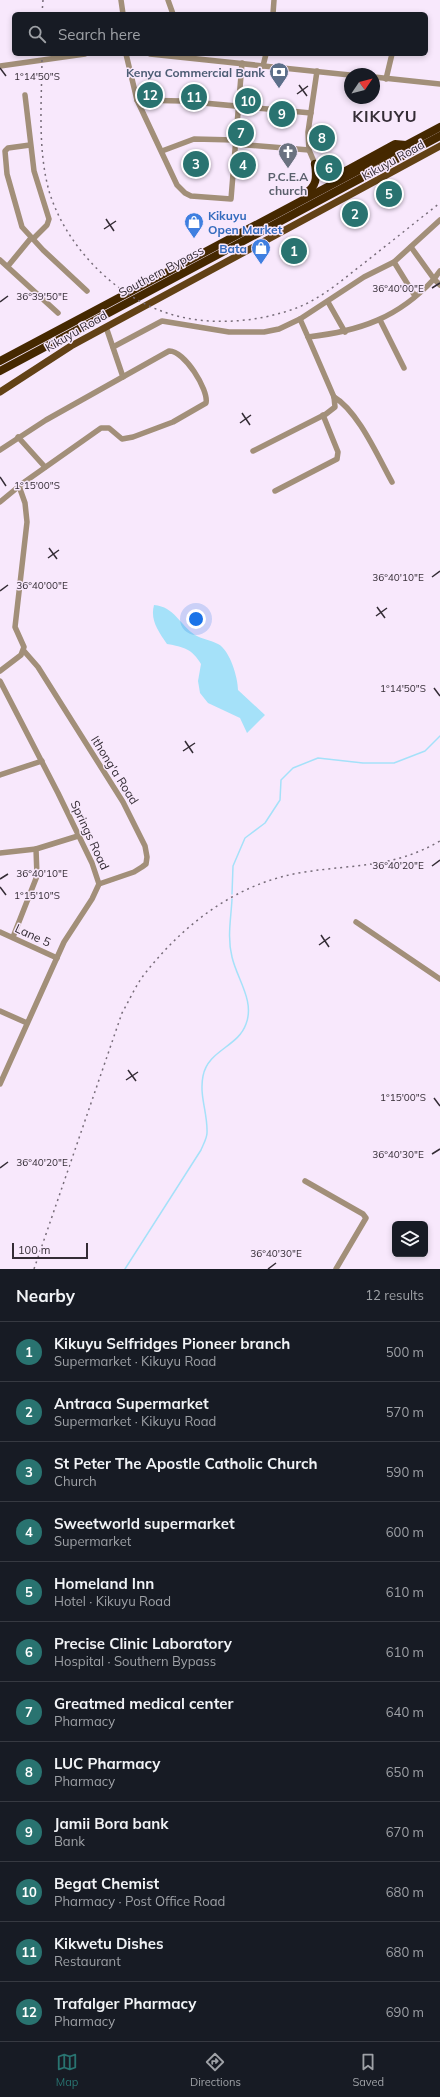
<!DOCTYPE html>
<meta charset="utf-8">
<style>
:root{--surface:#171b24;--page:#242831;--text:#f1f3f6;--muted:#9ea1a6;--line:#363941;--accent:#297370}
body{margin:0;font-family:Mulish,sans-serif;background:var(--page);color:var(--text)}
.controls{position:absolute;right:12px;bottom:12px;display:grid;overflow:hidden;border-radius:6px;box-shadow:0 2px 6px #0003}
.controls button{width:36px;height:36px;display:grid;place-items:center;padding:0;border:0;border-bottom:1px solid var(--line);background:var(--surface);color:var(--text);font:20px sans-serif}
.compass{position:absolute;left:344px;top:68px;width:36px;height:36px;border-radius:50%;background:var(--surface);box-shadow:0 2px 6px #0003;rotate:55deg}
.scale{position:absolute;left:12px;bottom:10px;width:76px;box-sizing:border-box;padding-left:4px;border:2px solid #342c35;border-top:0;font-size:11px;line-height:14px;white-space:nowrap;color:#342c35;-webkit-text-stroke:3px #f8e8fc;paint-order:stroke}
.you{position:absolute;left:196px;top:619px;width:14px;height:14px;margin:-10px;border:3px solid #fff;border-radius:50%;background:#1a73e8;box-shadow:0 0 0 6px #1a73e833}
.badge{display:grid;place-items:center;width:26px;height:26px;border-radius:50%;background:var(--accent);color:#fff;font-size:13px;font-weight:700}
.pin{position:absolute;translate:-50% -50%;border:2px solid #fff;box-shadow:0 1px 4px #0006}
.list{margin:0;padding:0;list-style:none}
h2{display:flex;justify-content:space-between;align-items:center;height:52px;margin:0;padding:0 16px;font-size:17px}
h2 small{font-size:13px;font-weight:400;color:var(--muted)}
.list li{display:grid;grid-template-columns:26px 1fr auto;gap:12px;align-items:center;box-sizing:border-box;height:60px;padding:0 16px;border-top:1px solid var(--line)}
.list b{display:block;font-size:15px;white-space:nowrap}
.list p{margin:0;font-size:13px;white-space:nowrap;color:var(--muted)}
.list em{font-size:13px;font-style:normal;color:var(--muted)}
.icon{flex:none;width:22px;height:22px;fill:none;stroke:currentColor;stroke-width:2;stroke-linecap:round;stroke-linejoin:round}
.map{position:relative;flex:none;width:440px;height:1269px;overflow:hidden}
.search{position:absolute;background:var(--surface);box-shadow:0 2px 6px #0003;left:12px;right:12px;top:12px;height:44px;display:flex;align-items:center;gap:10px;box-sizing:border-box;padding:0 14px;border-radius:6px;color:var(--muted);font-size:15px}
.sheet{height:772px;background:var(--surface)}
nav{display:flex;justify-content:space-around;align-items:center;box-sizing:border-box;height:56px;border-top:1px solid var(--line);background:var(--surface);font-size:11px;color:var(--muted)}
nav a{display:grid;justify-items:center;gap:2px}
nav .on{color:var(--accent)}
.map>svg:first-child{display:block}
.water{fill:#a5e1f9}
.lines{fill:none;stroke-linecap:round;stroke-linejoin:round}
.stream{stroke:#a5e1f9;stroke-width:1.5}
.minor{stroke:#a28f79;stroke-width:5.5}
.major{stroke:#624115;stroke-width:7}
.highway{stroke:#452800;stroke-width:8}
.rail{stroke:#776c79;stroke-width:1.5;stroke-dasharray:2 4;stroke-linecap:butt}
.ticks{fill:none;stroke:#342c35;stroke-width:1.5}
.labels{text-anchor:middle;dominant-baseline:central;stroke-width:3;stroke-linejoin:round;paint-order:stroke}
.service-label{font-size:12px;font-weight:bold;fill:#4e5e75;stroke:#f8e8fc;text-anchor:end}
.street-label{font-size:12px;fill:#342c35;stroke:#f8e8fc}
.worship-label{font-size:12px;font-weight:bold;fill:#5b616d;stroke:#f8e8fc}
.shop-label{font-size:12px;font-weight:bold;fill:#366cbe;stroke:#f8e8fc;text-anchor:start}
.district-label{font-size:16px;font-weight:bold;letter-spacing:1px;fill:#342c35;stroke:#f8e8fc}
.ticks-label{font-size:10px;text-anchor:middle;fill:#342c35;stroke:#f8e8fc;stroke-width:3;stroke-linejoin:round;paint-order:stroke}
</style>
<div class="map">
<svg width="440" height="1269" viewBox="0 0 440 1269">
<rect width="100%" height="100%" fill="#f8e8fc"/>
<path class="water" d="M154 605C175 607 179 624 195 635 201 639 211 640 218 644 230 650 238 678 238 690L265 715 247 733 240 718 208 703 200 693 198 681 201 664C192 649 184 647 167 644 158 631 150 620 154 605Z"/>
<g class="lines">
<g class="stream">
<path d="M232 894 233 866 245 838 265 823 280 800 281 780 293 768 318 758 363 763H394L425 751 440 736"/>
<path d="M125 1269 201 1150C203 1145 207 1138 207 1133 208 1114 199 1096 203 1076 208 1050 238 1047 246 1024 255 1001 237 979 232 957 227 937 231 919 232 899"/>
</g>
<g class="minor">
<path d="M121 0 123 14"/>
<path d="M168 0 173 14"/>
<path d="M273 14 274 0"/>
<path d="M126 54 137 100 177 185 185 193 191 196 231 199 242 63"/>
<path d="M150 54 350 75"/>
<path d="M0 66 85 54"/>
<path d="M263 66 266 54"/>
<path d="M374 77 440 84"/>
<path d="M386 79 392 54"/>
<path d="M25 95 34 171 49 219 47 225 33 239"/>
<path d="M137 100 182 101 311 113"/>
<path d="M235 144 309 150"/>
<path d="M30 145 8 148 5 151 7 174 22 227 43 250 87 291"/>
<path d="M162 151 194 139 235 140"/>
<path d="M315 164 309 150 308 132 317 71"/>
<path d="M411 247 434 279 440 271"/>
<path d="M0 260 58 313"/>
<path d="M394 262 415 296"/>
<path d="M8 266 31 238"/>
<path d="M328 302 345 332"/>
<path d="M300 319 308 337C360 331 398 318 434 279L440 285"/>
<path d="M380 320 404 368"/>
<path d="M106 327 123 377"/>
<path d="M113 347 162 321 229 332H264L279 329 300 319 364 277 394 262 440 220"/>
<path d="M334 397C358 411 378 457 392 482"/>
<path d="M18 437 45 467"/>
<path d="M0 450 46 420 169 351C184 350 209 390 206 403L173 422 133 437 122 439 109 428H101L23 483 0 502"/>
<path d="M253 451 326 414 335 407 334 397 308 337"/>
<path d="M275 491 337 459 338 452 323 415"/>
<path d="M24 651 38 667 123 802 145 846 147 857 146 864 142 867 134 872 99 884"/>
<path d="M0 671 21 655 24 647 15 627 27 522 25 503 19 486"/>
<path d="M0 681 58 793 92 863 99 884 92 899 64 942 0 1084"/>
<path d="M0 775 42 761"/>
<path d="M0 853 36 849"/>
<path d="M356 922 440 979"/>
<path d="M0 932 57 958"/>
<path d="M13 937 37 876 36 849 78 836"/>
<path d="M0 1011 27 1023"/>
<path d="M305 1181 363 1214 366 1218 336 1269"/>
</g>
<path class="major" d="M0 392 71 346 440 146"/>
<g class="highway">
<path d="M315 164C323 173 328 177 340 174L395 144 406 145"/>
<path d="M304 194C317 187 317 178 315 164"/>
<path d="M0 361 440 127"/>
<path d="M0 371 440 136"/>
</g>
<g class="rail">
<path d="M42 14 43 0"/>
<path d="M42 54C42 99 37 147 49 191 65 244 112 294 164 312 206 327 258 323 299 307 321 298 340 282 359 267 386 246 413 224 440 203"/>
<path d="M34 1269 122 1013C129 1001 135 987 143 976 184 923 238 882 305 872 356 864 393 868 440 841"/>
</g>
</g>
<path class="ticks" d="M0 68 6 76M299 85 307 96M297 94 308 86M106 219 114 231M104 229 116 221M432 288 440 283M0 302 8 296M242 413 250 425M240 423 251 415M0 477 6 486M49 548 57 559M48 558 59 550M432 577 440 571M0 591 8 585M377 607 385 618M376 616 387 608M434 688 440 696M185 741 193 753M183 751 195 743M432 866 440 860M0 879 8 874M0 887 6 895M321 935 329 947M319 945 330 937M128 1070 136 1081M126 1080 138 1072M434 1098 440 1106M432 1154 440 1149M0 1168 8 1162M268 1269 276 1263"/>
<defs>
<g id="bank-pin" transform="scale(1)"><path d="M0 17L-7.5 6A9.5 9.5 0 1 1 7.5 6Z" fill="#5c6f8a" stroke="#f8e8fc"/><path d="M-6-4H6V4H-6ZM0-2.3a2.3 2.3 0 1 0 0 4.6a2.3 2.3 0 1 0 0-4.6Z" fill="#fff"/></g>
<g id="church-pin" transform="scale(1)"><path d="M0 17L-7.5 6A9.5 9.5 0 1 1 7.5 6Z" fill="#6b7280" stroke="#f8e8fc"/><path d="M-1.2-6h2.4v3.5h3.3v2.4h-3.3V6h-2.4V-.1h-3.3v-2.4h3.3Z" fill="#fff"/></g>
<g id="shop-pin" transform="scale(1)"><path d="M0 17L-7.5 6A9.5 9.5 0 1 1 7.5 6Z" fill="#3f7fe0" stroke="#f8e8fc"/><path d="M-5-2.5h2.3a2.7 3.5 0 0 1 5.4 0H5L5.5 6h-11ZM-1.5-2.5h3a1.5 2.3 0 0 0-3 0Z" fill="#fff"/></g>
</defs>
<g fill-rule="evenodd">
<use href="#bank-pin" x="279" y="72"/>
<use href="#church-pin" x="288" y="152"/>
<use href="#shop-pin" x="194" y="222"/>
<use href="#shop-pin" x="261" y="248"/>
</g>
<g class="labels">
<g class="service-label">
<text x="265" y="72">Kenya Commercial Bank</text>
</g>
<g class="street-label">
<text transform="translate(393 160) rotate(-29)">Kikuyu Road</text>
<text transform="translate(161 271) rotate(-28)">Southern Bypass</text>
<text transform="translate(76 331) rotate(-30)">Kikuyu Road</text>
<text transform="translate(115 770) rotate(58)">Ithong'a Road</text>
<text transform="translate(90 835) rotate(65)">Springs Road</text>
<text transform="translate(33 935) rotate(25)">Lane 5</text>
</g>
<g class="worship-label">
<text x="288" y="176">P.C.E.A<tspan x="288" dy="14">church</tspan></text>
</g>
<g class="shop-label">
<text x="208" y="215">Kikuyu<tspan x="208" dy="14">Open Market</tspan></text>
<text x="247" y="248" text-anchor="end">Bata</text>
</g>
<g class="district-label">
<text x="385" y="116">KIKUYU</text>
</g>
</g>
<g class="ticks-label">
<text x="37" y="80">1°14'50"S</text>
<text x="398" y="292">36°40'00"E</text>
<text x="42" y="300">36°39'50"E</text>
<text x="37" y="489">1°15'00"S</text>
<text x="398" y="581">36°40'10"E</text>
<text x="42" y="589">36°40'00"E</text>
<text x="403" y="692">1°14'50"S</text>
<text x="398" y="869">36°40'20"E</text>
<text x="42" y="877">36°40'10"E</text>
<text x="37" y="899">1°15'10"S</text>
<text x="403" y="1101">1°15'00"S</text>
<text x="398" y="1158">36°40'30"E</text>
<text x="42" y="1166">36°40'20"E</text>
<text x="276" y="1257">36°40'30"E</text>
</g>
</svg>
<div class="controls">
<button><svg class="icon" aria-label="layers" viewBox="0 0 24 24"><path d="M12 4l9 5-9 5-9-5zM3 14l9 5 9-5"/></svg></button>
</div>
<svg class="compass" viewBox="-18 -18 36 36"><path d="M0-13l5 13h-10z" fill="#e53935"/><path d="M0 13l5-13h-10z" fill="#9ea1a6"/></svg>
<div class="scale">100 m</div>
<div class="you"></div>
<div class="pin badge" style="left:294px;top:251px">1</div>
<div class="pin badge" style="left:355px;top:214px">2</div>
<div class="pin badge" style="left:196px;top:164px">3</div>
<div class="pin badge" style="left:243px;top:165px">4</div>
<div class="pin badge" style="left:389px;top:194px">5</div>
<div class="pin badge" style="left:329px;top:168px">6</div>
<div class="pin badge" style="left:241px;top:133px">7</div>
<div class="pin badge" style="left:322px;top:138px">8</div>
<div class="pin badge" style="left:282px;top:114px">9</div>
<div class="pin badge" style="left:248px;top:101px">10</div>
<div class="pin badge" style="left:194px;top:97px">11</div>
<div class="pin badge" style="left:150px;top:95px">12</div>
<div class="search"><svg class="icon" aria-label="search" viewBox="0 0 24 24"><circle cx="10" cy="10" r="6"/><path d="M15 15l6 6"/></svg>Search here</div>
</div>
<section class="sheet">
<h2>Nearby<small>12 results</small></h2>
<ul class="list">
<li><span class="badge">1</span><div><b>Kikuyu Selfridges Pioneer branch</b><p>Supermarket · Kikuyu Road</p></div><em>500 m</em></li>
<li><span class="badge">2</span><div><b>Antraca Supermarket</b><p>Supermarket · Kikuyu Road</p></div><em>570 m</em></li>
<li><span class="badge">3</span><div><b>St Peter The Apostle Catholic Church</b><p>Church</p></div><em>590 m</em></li>
<li><span class="badge">4</span><div><b>Sweetworld supermarket</b><p>Supermarket</p></div><em>600 m</em></li>
<li><span class="badge">5</span><div><b>Homeland Inn</b><p>Hotel · Kikuyu Road</p></div><em>610 m</em></li>
<li><span class="badge">6</span><div><b>Precise Clinic Laboratory</b><p>Hospital · Southern Bypass</p></div><em>610 m</em></li>
<li><span class="badge">7</span><div><b>Greatmed medical center</b><p>Pharmacy</p></div><em>640 m</em></li>
<li><span class="badge">8</span><div><b>LUC Pharmacy</b><p>Pharmacy</p></div><em>650 m</em></li>
<li><span class="badge">9</span><div><b>Jamii Bora bank</b><p>Bank</p></div><em>670 m</em></li>
<li><span class="badge">10</span><div><b>Begat Chemist</b><p>Pharmacy · Post Office Road</p></div><em>680 m</em></li>
<li><span class="badge">11</span><div><b>Kikwetu Dishes</b><p>Restaurant</p></div><em>680 m</em></li>
<li><span class="badge">12</span><div><b>Trafalger Pharmacy</b><p>Pharmacy</p></div><em>690 m</em></li>
</ul>
</section>
<nav>
<a class="on"><svg class="icon" aria-label="map" viewBox="0 0 24 24"><path d="M3 6l6-2 6 2 6-2v14l-6 2-6-2-6 2zM9 4v14M15 6v14"/></svg>Map</a>
<a><svg class="icon" aria-label="directions" viewBox="0 0 24 24"><path d="M12 3l9 9-9 9-9-9zM9 14v-3h6M13 9l2 2-2 2"/></svg>Directions</a>
<a><svg class="icon" aria-label="saved" viewBox="0 0 24 24"><path d="M7 4h10v16l-5-4-5 4z"/></svg>Saved</a>
</nav>
